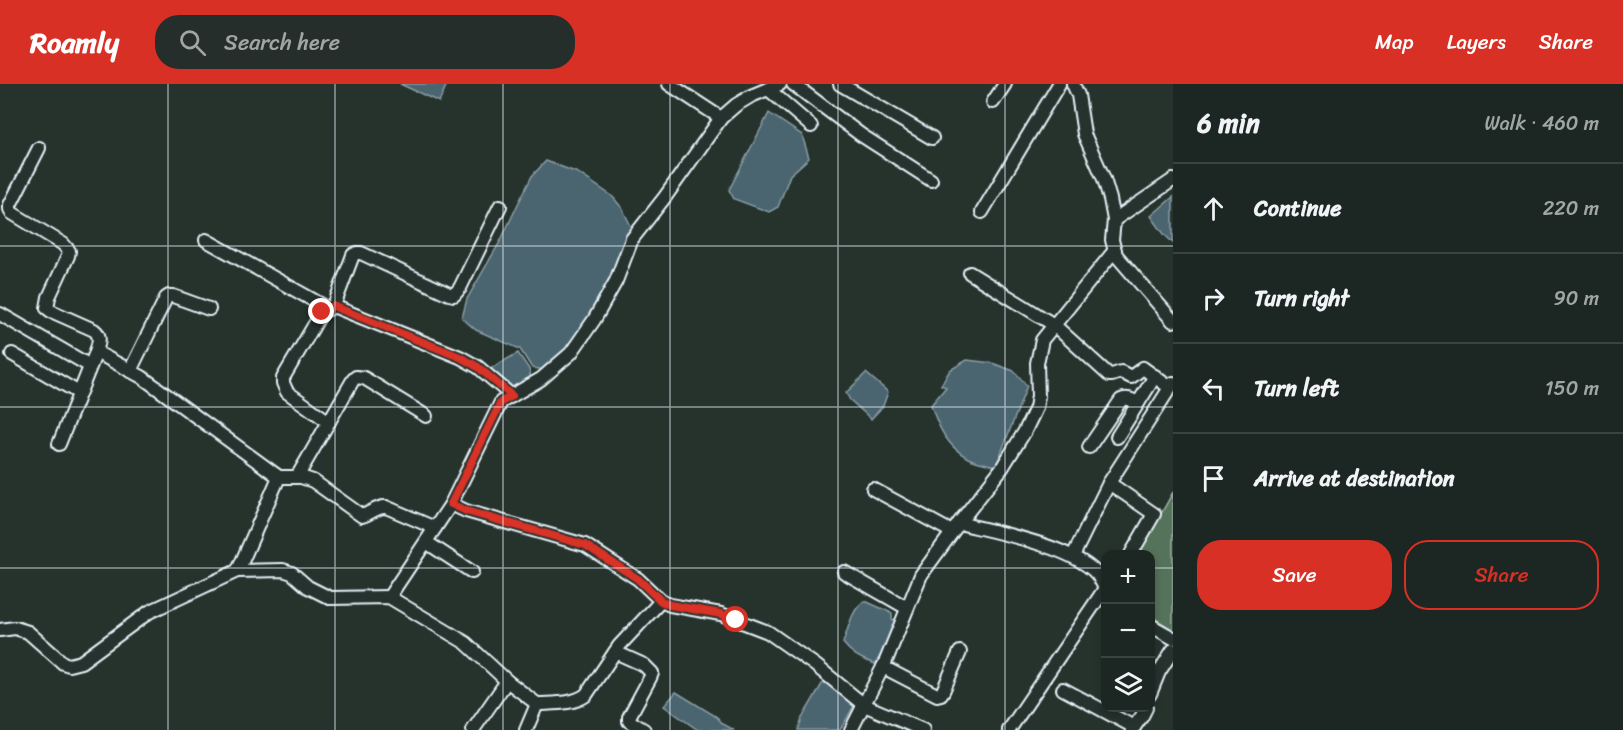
<!DOCTYPE html>
<meta charset="utf-8">
<style>
:root{--surface:#1c2622;--page:#252e2a;--text:#f1f3f6;--muted:#a0a5a5;--line:#3a4340;--accent:#d93025}
body{margin:0;font-family:Sriracha,sans-serif;background:var(--page);color:var(--text)}
.controls{position:absolute;right:18px;bottom:18px;display:grid;overflow:hidden;border-radius:12px;box-shadow:0 3px 9px #0003}
.controls button{width:54px;height:54px;display:grid;place-items:center;padding:0;border:0;border-bottom:2px solid var(--line);background:var(--surface);color:var(--text);font:30px sans-serif}
.stop{position:absolute;width:18px;height:18px;margin:-14px;border:4px solid #d93025;border-radius:50%;background:#fff}
.stop.end{background:#d93025;border-color:#fff;box-shadow:0 2px 6px #0008}
.list{margin:0;padding:0;list-style:none}
h2{display:flex;justify-content:space-between;align-items:center;height:78px;margin:0;padding:0 24px;font-size:26px}
h2 small{font-size:20px;font-weight:400;color:var(--muted)}
.list li{display:grid;grid-template-columns:39px 1fr auto;gap:18px;align-items:center;box-sizing:border-box;height:90px;padding:0 24px;border-top:2px solid var(--line)}
.list b{display:block;font-size:22px;white-space:nowrap}
.list em{font-size:20px;font-style:normal;color:var(--muted)}
.actions{display:flex;gap:12px;padding:18px 24px}
.actions a{flex:1;padding:14px 0;border:2px solid var(--accent);border-radius:24px;text-align:center;font-size:21px;color:var(--accent)}
.actions .main{background:var(--accent);color:#fff}
.icon{flex:none;width:33px;height:33px;fill:none;stroke:currentColor;stroke-width:2;stroke-linecap:round;stroke-linejoin:round}
.map{position:relative;flex:none;width:1173px;height:646px;overflow:hidden}
header{display:flex;align-items:center;gap:36px;box-sizing:border-box;height:84px;padding:0 30px;background:var(--accent);color:#fff}
header strong{font-size:28px}
nav{display:flex;gap:33px;margin-inline-start:auto;font-size:21px}
.search{width:420px;height:54px;background:var(--page);display:flex;align-items:center;gap:15px;box-sizing:border-box;padding:0 21px;border-radius:24px;color:var(--muted);font-size:22px}
main{display:flex}
aside{flex:1;background:var(--surface)}
.map>svg:first-child{display:block}
.green{fill:#54725a;stroke:#9eb2a9;stroke-width:1.5}
.water{fill:#4c6570;stroke:#8a9da6;stroke-width:1.5}
.lines{fill:none;stroke-linecap:round;stroke-linejoin:round}
.street-casing{stroke:#e8f1f8;stroke-width:16}
.street{stroke:#26332d;stroke-width:12}
.route{stroke:#d93025;stroke-width:8}
.grid{fill:none;stroke:#e8f1f8;stroke-width:1.5;stroke-opacity:0.55}
</style>
<header>
<strong>Roamly</strong>
<div class="search"><svg class="icon" aria-label="search" viewBox="0 0 24 24"><circle cx="10" cy="10" r="6"/><path d="M15 15l6 6"/></svg>Search here</div>
<nav><a>Map</a><a>Layers</a><a>Share</a></nav>
</header>
<main>
<div class="map">
<svg width="1173" height="646" viewBox="0 0 1173 646">
<rect width="100%" height="100%" fill="#26332d"/>
<filter id="ink" filterUnits="userSpaceOnUse"><feTurbulence type="fractalNoise" baseFrequency=".0167" numOctaves="2"/><feDisplacementMap in="SourceGraphic" scale="12" xChannelSelector="R" yChannelSelector="G"/><feConvolveMatrix kernelMatrix="1 2 1 2 8 2 1 2 1" color-interpolation-filters="sRGB"/></filter>
<g filter="url(#ink)">
<path class="green" d="M1173 408V546L1151 532 1150 470H1139Z"/>
<g class="water">
<path d="M400 0H447L439 18Z"/>
<path d="M769 29 802 51 809 74 790 91 778 123 769 128 734 115 729 106Z"/>
<path d="M546 77 578 89 612 112 622 124 632 144 622 181 571 269 541 287 540 285 532 284 520 265 476 246 462 234 467 215 501 156 517 122 532 92Z"/>
<path d="M1173 113V159L1164 150 1151 132Z"/>
<path d="M518 269 529 285 531 295 502 312 488 298 486 287Z"/>
<path d="M967 276 992 279 1014 287 1027 302 996 382C987 380 976 378 968 374 947 362 938 343 931 321L946 303 941 301 950 286Z"/>
<path d="M866 289 888 308 883 322 871 335 850 316 846 309Z"/>
<path d="M865 517 892 529V535L897 537 884 566 875 580C862 576 851 570 843 559 848 546 852 523 865 517Z"/>
<path d="M832 595 855 620 840 646H798L802 634 822 600Z"/>
<path d="M676 608 717 633 723 640 734 646H698L664 622Z"/>
</g>
<g class="lines">
<g class="street-casing">
<g id="street">
<path d="M669 0 721 34"/>
<path d="M793 0 861 51 931 96"/>
<path d="M840 0 932 54"/>
<path d="M1073 0 1078 11 1084 50 1104 95 1110 115 1114 136 1112 156 1116 171 1173 237"/>
<path d="M768 5 811 42"/>
<path d="M993 18 1005 0"/>
<path d="M39 64 10 121V125L12 129 63 160 69 167 68 172 49 213 47 224 51 227 94 246C102 252 98 260 96 268L59 360"/>
<path d="M982 128 1059 0"/>
<path d="M1114 136 1173 96"/>
<path d="M206 156 329 225"/>
<path d="M970 189 1054 241 1109 291H1112L1121 288 1131 293 1143 284 1169 303"/>
<path d="M333 222 460 273 478 283 512 312"/>
<path d="M0 230 90 282"/>
<path d="M96 268 142 293 279 393H301L313 397 362 432C370 430 377 422 386 423L435 444"/>
<path d="M12 270 79 309"/>
<path d="M130 287 166 214 169 212H173L209 225"/>
<path d="M329 338 287 308 283 299V294L322 228 333 222 335 219 353 171 357 169H361L449 210 454 211 460 204 500 122"/>
<path d="M1117 353 1155 292"/>
<path d="M1089 363 1121 316C1127 313 1132 316 1138 319"/>
<path d="M297 393 353 296 356 293 364 294 426 332"/>
<path d="M1109 399 1154 430 1131 470"/>
<path d="M873 405 952 448"/>
<path d="M451 420 466 427 585 461 638 495 661 517 670 521 721 530 768 548 815 581 864 621 923 646"/>
<path d="M959 439C995 448 1071 462 1096 489 1100 493 1102 500 1106 505"/>
<path d="M426 458 472 488"/>
<path d="M1073 472 1109 399 1173 299"/>
<path d="M237 487 283 486 292 489 308 503 330 514 389 513 466 559 507 597 537 620C553 619 572 621 586 611L619 562 661 517"/>
<path d="M844 488 907 524"/>
<path d="M389 513 451 420 501 318 541 295 571 269 594 236 616 197 632 155 665 113 721 34 736 21 751 12 780 0"/>
<path d="M1150 541 1173 554"/>
<path d="M0 546 15 544 28 548 63 579 69 581 81 578 149 528 237 487 240 482 279 393"/>
<path d="M615 568 644 581 652 589 650 594 629 633V637L644 646"/>
<path d="M883 583 937 611 941 610 943 607 960 568"/>
<path d="M1063 605 1134 643"/>
<path d="M1150 610 1159 588 1173 566"/>
<path d="M473 646 507 597"/>
<path d="M526 646 537 620"/>
<path d="M851 646 885 579 921 491 959 439 1002 384 1025 347 1036 324 1038 312 1037 279 1042 256 1115 166"/>
<path d="M1009 646 1106 503"/>
<path d="M1132 646 1142 632 1146 624"/>
</g>
</g>
<use href="#street" class="street"/>
</g>
</g>
<g class="lines" filter="url(#ink)">
<path class="route" d="M322 228 333 222 460 273 478 283 512 312 501 318 451 420 466 427 585 461 638 495 661 517 670 521 721 530 736 536"/>
</g>
<path class="grid" d="M168 0V646M335 0V646M503 0V646M670 0V646M838 0V646M1005 0V646M0 162H1173M0 323H1173M0 484H1106M1150 484H1173"/>
</svg>
<div class="controls">
<button>+</button>
<button>−</button>
<button><svg class="icon" aria-label="layers" viewBox="0 0 24 24"><path d="M12 4l9 5-9 5-9-5zM3 14l9 5 9-5"/></svg></button>
</div>
<div class="stop" style="left:736px;top:536px"></div>
<div class="stop end" style="left:322px;top:228px"></div>
</div>
<aside>
<h2>6 min<small>Walk · 460 m</small></h2>
<ul class="list">
<li><svg class="icon" aria-label="ahead" viewBox="0 0 24 24"><path d="M12 20V5M6 11l6-6 6 6"/></svg><div><b>Continue</b></div><em>220 m</em></li>
<li><svg class="icon" aria-label="right" viewBox="0 0 24 24"><path d="M7 20v-9h11M14 6l5 5-5 5"/></svg><div><b>Turn right</b></div><em>90 m</em></li>
<li><svg class="icon" aria-label="left" viewBox="0 0 24 24"><path d="M17 20v-9H6M10 6l-5 5 5 5"/></svg><div><b>Turn left</b></div><em>150 m</em></li>
<li><svg class="icon" aria-label="arrive" viewBox="0 0 24 24"><path d="M6 21V4h12l-3 4 3 4H6"/></svg><div><b>Arrive at destination</b></div></li>
</ul>
<div class="actions"><a class="main">Save</a><a>Share</a></div>
</aside>
</main>
